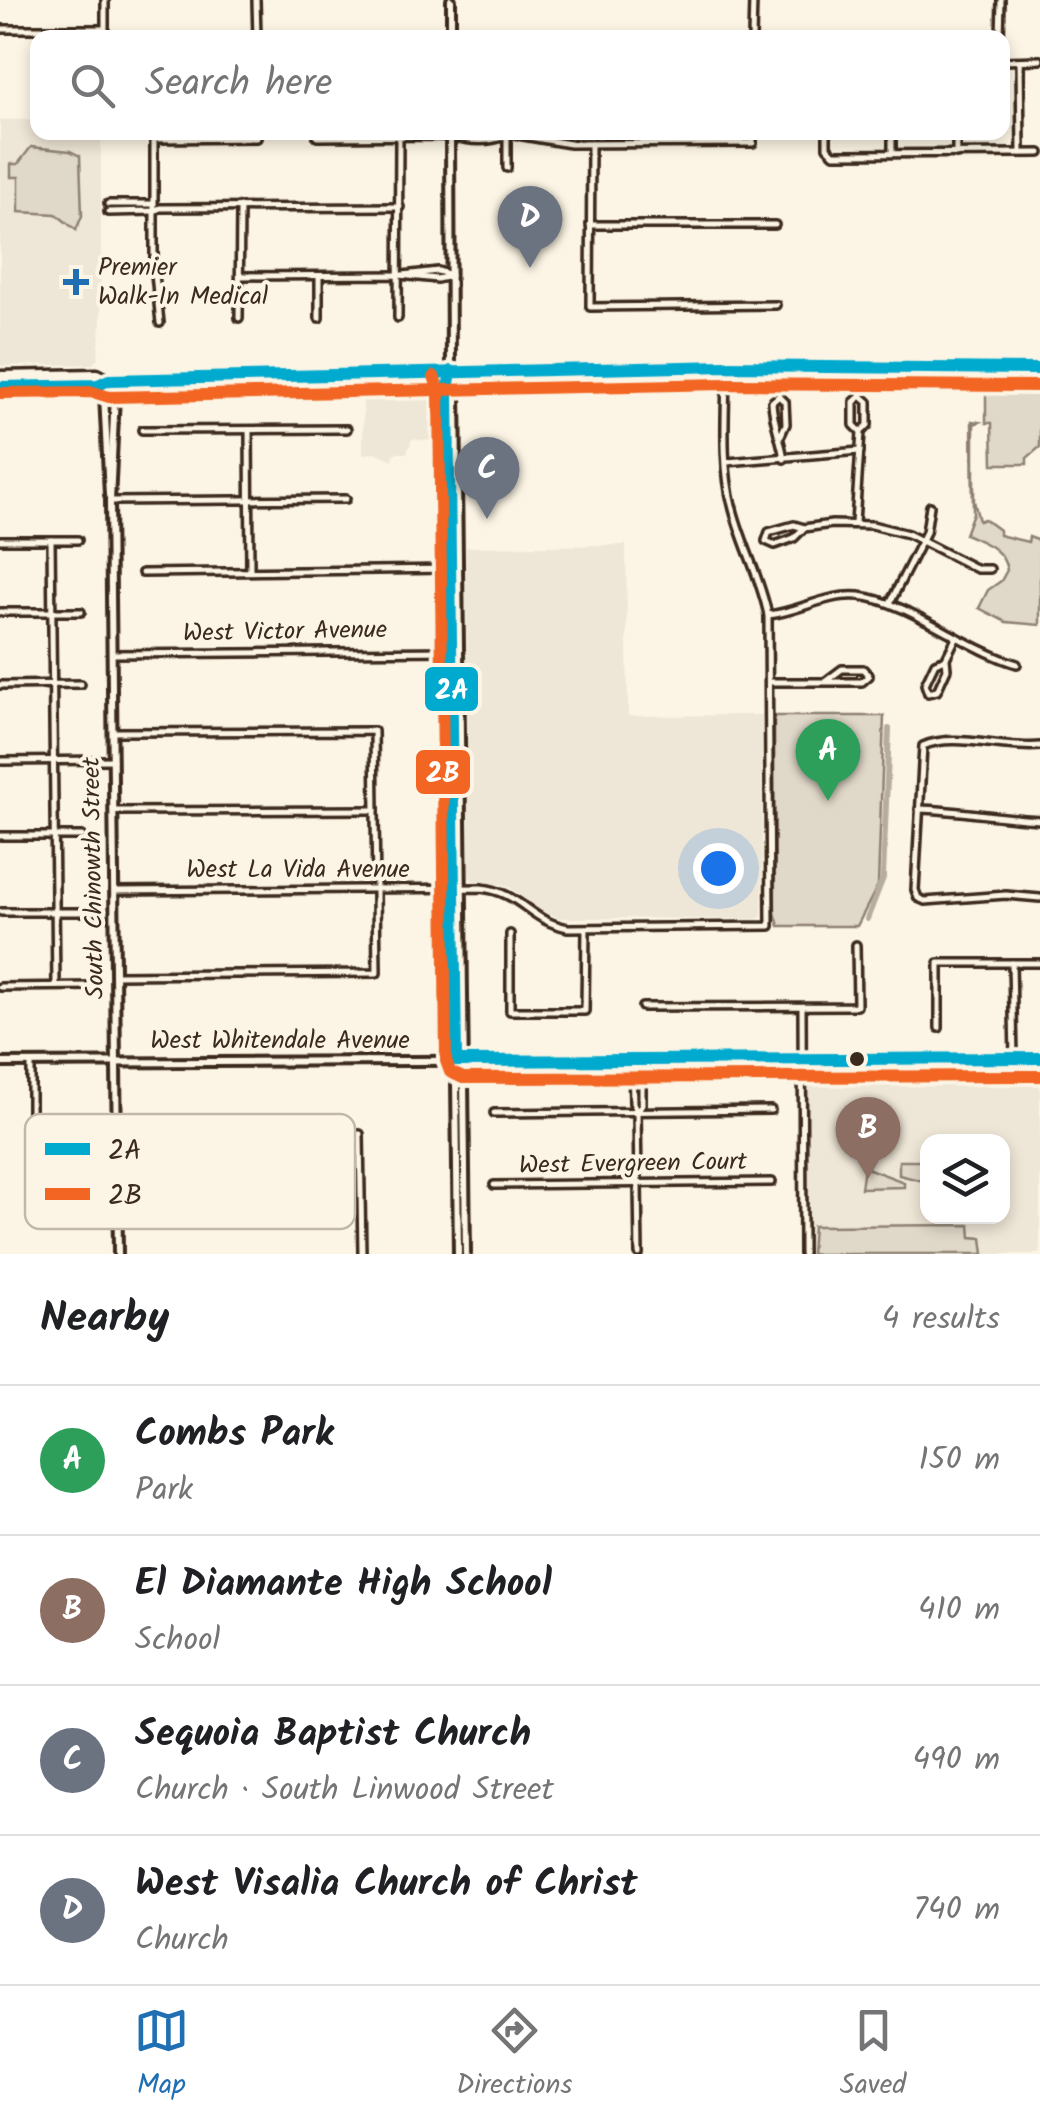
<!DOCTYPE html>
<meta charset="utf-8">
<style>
:root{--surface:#fff;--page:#f6f6f6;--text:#202124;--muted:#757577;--line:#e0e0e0;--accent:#1f6fb2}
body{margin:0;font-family:Kalam,sans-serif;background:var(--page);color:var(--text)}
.controls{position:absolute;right:30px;bottom:30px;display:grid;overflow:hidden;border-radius:20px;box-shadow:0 5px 15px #0003}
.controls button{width:90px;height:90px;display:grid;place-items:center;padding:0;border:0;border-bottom:2px solid var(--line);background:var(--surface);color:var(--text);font:50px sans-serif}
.you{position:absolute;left:718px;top:868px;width:35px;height:35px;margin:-25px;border:8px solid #fff;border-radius:50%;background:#1a73e8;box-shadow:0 0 0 15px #1a73e833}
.badge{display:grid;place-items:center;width:65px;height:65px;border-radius:50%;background:var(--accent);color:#fff;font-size:32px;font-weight:700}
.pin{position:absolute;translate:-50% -82px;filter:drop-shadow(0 2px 5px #0008)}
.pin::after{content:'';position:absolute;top:52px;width:35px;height:30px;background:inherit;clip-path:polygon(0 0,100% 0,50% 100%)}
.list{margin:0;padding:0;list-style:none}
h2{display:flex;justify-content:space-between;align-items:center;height:130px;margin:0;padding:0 40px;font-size:42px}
h2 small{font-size:32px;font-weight:400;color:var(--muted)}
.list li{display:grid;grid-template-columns:65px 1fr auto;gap:30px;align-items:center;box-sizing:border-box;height:150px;padding:0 40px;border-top:2px solid var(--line)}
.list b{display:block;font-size:38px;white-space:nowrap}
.list p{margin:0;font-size:32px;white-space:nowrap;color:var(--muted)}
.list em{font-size:32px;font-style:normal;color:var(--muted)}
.icon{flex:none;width:55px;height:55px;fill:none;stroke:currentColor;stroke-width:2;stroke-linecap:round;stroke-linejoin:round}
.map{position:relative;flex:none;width:1040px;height:1254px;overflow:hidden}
.search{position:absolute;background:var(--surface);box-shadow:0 5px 15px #0003;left:30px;right:30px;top:30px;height:110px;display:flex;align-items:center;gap:25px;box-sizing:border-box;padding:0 35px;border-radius:20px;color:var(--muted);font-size:38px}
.sheet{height:730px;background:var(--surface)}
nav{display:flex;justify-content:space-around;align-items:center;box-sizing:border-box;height:140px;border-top:2px solid var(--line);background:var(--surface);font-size:28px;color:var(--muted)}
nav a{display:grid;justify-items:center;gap:5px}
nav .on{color:var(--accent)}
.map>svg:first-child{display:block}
.built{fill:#eee6d6;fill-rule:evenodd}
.green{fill:#e0d8c8;stroke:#8e8173;stroke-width:2.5}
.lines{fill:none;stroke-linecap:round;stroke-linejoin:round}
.canal{stroke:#b7ad9e;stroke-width:6}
.minor-casing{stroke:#3b2a1e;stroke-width:12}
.tertiary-casing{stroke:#3b2a1e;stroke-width:14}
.primary-casing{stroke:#3b2a1e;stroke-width:15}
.minor{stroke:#fcf5e5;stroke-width:5}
.tertiary{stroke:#fcf5e5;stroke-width:6}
.primary{stroke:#fcf5e5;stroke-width:8}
.bus-1-casing{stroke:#fcf5e5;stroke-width:20}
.bus-2-casing{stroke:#fcf5e5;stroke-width:20}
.bus-1{stroke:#00a9ce;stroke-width:12}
.bus-2{stroke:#f26522;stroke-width:12}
.poi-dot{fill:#1f6fb2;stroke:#fcf5e5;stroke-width:4}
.bus-dot{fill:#3b2a1e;stroke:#fcf5e5;stroke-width:4}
.labels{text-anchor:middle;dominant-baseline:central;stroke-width:8;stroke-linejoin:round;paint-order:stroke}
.poi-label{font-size:25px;fill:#3b2a1e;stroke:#fcf5e5;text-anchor:start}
.street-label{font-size:25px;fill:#3b2a1e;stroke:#fcf5e5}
.key{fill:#fcf5e5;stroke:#c2b8a9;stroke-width:2.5}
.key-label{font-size:28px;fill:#3b2a1e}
.line-badge{stroke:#fcf5e5;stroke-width:4}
.badge-label{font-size:28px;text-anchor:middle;font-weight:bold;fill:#fff}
</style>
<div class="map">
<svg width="1040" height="1254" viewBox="0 0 1040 1254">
<rect width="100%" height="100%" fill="#fcf5e5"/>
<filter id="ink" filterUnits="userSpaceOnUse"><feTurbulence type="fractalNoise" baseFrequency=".01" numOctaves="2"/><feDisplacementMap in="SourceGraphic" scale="20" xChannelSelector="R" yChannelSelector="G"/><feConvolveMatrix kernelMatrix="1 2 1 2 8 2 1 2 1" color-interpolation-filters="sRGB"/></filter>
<g filter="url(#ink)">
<g class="built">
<path d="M37 119 38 132 101 133V322L98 358 93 364 0 366V120Z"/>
<path d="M363 391H438L442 394V442L412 439 407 453H394L393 460 377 453 363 454Z"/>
<path d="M626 545 628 716 762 715V916L758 919 560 918 542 911 506 885 473 881 469 876 466 547Z"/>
<path d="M1040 1066V1254H809L806 1067ZM928 1142H1002V1216H928Z"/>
</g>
<g class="green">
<path d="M31 147 70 151 80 156 82 216 76 230 56 214 19 212V177H11V164H18Z"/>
<path d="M986 384H1040V447L1027 458V464H993L992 423H986Z"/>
<path d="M972 421 979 422 974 424V501L979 521 984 519 999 530V535L1028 542 1029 537 1040 541V625L1006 622 979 608 988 590 1001 581 1007 570C1003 548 984 543 965 534L973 513Z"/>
<path d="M774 716H884L878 885 857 926H779L775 912Z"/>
<path d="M899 1161H927V1182L899 1175Z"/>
<path d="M864 1167 904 1182V1187L861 1188Z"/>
<path d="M970 1225 971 1237 982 1238 984 1254H811L813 1226Z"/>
</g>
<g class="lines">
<path class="canal" d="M867 919 883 878 889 729"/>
<g class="minor-casing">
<g id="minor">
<path d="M256 0 257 38"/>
<path d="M0 29H105V0"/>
<path d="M752 38 753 0"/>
<path d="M1000 38 1001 0"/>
<path d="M1002 61 1040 60"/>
<path d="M1020 61 1021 153"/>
<path d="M500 132 570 144 753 143V132"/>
<path d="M827 132V147L834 154 1040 153"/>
<path d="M892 132V153"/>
<path d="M956 132V154"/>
<path d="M317 137 450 136C468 141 490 143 507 135"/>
<path d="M591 144 590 307 776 305"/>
<path d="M507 168V136"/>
<path d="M108 204H153"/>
<path d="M108 212 154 211 160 208 400 207"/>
<path d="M590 225H775"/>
<path d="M403 275 438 271 451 275"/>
<path d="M240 276 400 275 437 279 451 276"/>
<path d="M239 318 240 207"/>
<path d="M319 318V276"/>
<path d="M398 318 399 136"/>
<path d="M160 323 154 264V139L257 138V132"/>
<path d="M142 430 347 429"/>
<path d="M249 430 250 571"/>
<path d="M781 435 786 424 785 402 779 396 772 402C773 424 781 438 784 459"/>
<path d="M727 462 860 451"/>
<path d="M110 501 346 499"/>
<path d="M855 523 861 432 868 425V402L861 396 854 402V425L861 432"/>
<path d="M804 528 794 538 775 545 766 541 769 532 794 525 804 528 832 524 872 525 908 534 977 569H990"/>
<path d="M0 540H78"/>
<path d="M51 540 56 986"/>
<path d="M142 573 451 569"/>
<path d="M890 603 926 532 930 506"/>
<path d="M0 612H81"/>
<path d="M768 615C799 612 827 593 859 596 907 601 966 649 1017 664"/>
<path d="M112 654 451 651"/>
<path d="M946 658 956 638"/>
<path d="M946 659 947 669 937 691 928 693 925 684 935 663Z"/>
<path d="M769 682H862L869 676 863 669H842L826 681"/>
<path d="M0 685 81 684"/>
<path d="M113 732 374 731 377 973 115 975"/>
<path d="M1040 746C1005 750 954 732 923 746L915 890 918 898 925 901 1006 895 1040 898"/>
<path d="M2 761 113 760"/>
<path d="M919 809C960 810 999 818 1040 820"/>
<path d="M114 811 375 810"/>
<path d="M0 836H82"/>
<path d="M115 891 481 888C521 892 529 921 568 928L770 926 768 615C760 576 741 543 732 505 721 462 726 411 726 366"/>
<path d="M1 912H93"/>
<path d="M510 934V1011H585L586 928"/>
<path d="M1012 963 1014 1058"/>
<path d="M0 987 93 986"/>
<path d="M642 1007 857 1006 856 945"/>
<path d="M802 1007 803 1254"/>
<path d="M939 1028V963H1040"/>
<path d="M632 1060 633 1103 637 1111 639 1254"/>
<path d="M31 1063V1165"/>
<path d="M637 1111 642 1104V1061"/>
<path d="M494 1113 771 1110"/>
<path d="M280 1134V1172"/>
<path d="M118 1135 360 1134 362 1254"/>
<path d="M200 1135V1171"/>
<path d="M494 1185 772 1182"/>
</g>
</g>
<g class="tertiary-casing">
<g id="tertiary">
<path d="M451 38V0"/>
<path d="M450 132 451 371 448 390 458 1254"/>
<path d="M453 377 456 389 466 1254"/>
<path d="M109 380 115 395 110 501 118 1254"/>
<path d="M109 380 104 395 109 495"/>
<path d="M0 1063 1040 1058"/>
</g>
</g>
<g class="primary-casing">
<g id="primary">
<path d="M0 376 97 374 109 380"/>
<path d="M0 387 98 385 109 380 726 366 1040 369"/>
</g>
</g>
<use href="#minor" class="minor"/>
<use href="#tertiary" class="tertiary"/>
<use href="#primary" class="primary"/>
<g class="bus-1-casing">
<g id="bus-1">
<path d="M451 371 448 390 456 1061 1040 1058"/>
<path d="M0 387 98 385 109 380 726 366 1040 369"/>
</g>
</g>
<g class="bus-2-casing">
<g id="bus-2">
<path d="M434 376 439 391 446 1061 450 1072 463 1078 1040 1076"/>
<path d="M0 393 93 392 109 397 726 384 1040 386"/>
</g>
</g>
<use href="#bus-1" class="bus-1"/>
<use href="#bus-2" class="bus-2"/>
</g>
</g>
<path class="poi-dot" d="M71 267h10v10h10v10h-10v10h-10v-10h-10v-10h10z"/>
<circle class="bus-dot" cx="857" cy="1059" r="9"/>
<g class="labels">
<g class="poi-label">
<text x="98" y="268">Premier<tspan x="98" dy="29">Walk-In Medical</tspan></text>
</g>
<g class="street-label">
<text transform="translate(285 632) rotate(-1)">West Victor Avenue</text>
<text x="298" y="870">West La Vida Avenue</text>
<text transform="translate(94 878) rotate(-91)">South Chinowth Street</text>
<text x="280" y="1041">West Whitendale Avenue</text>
<text transform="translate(633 1164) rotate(-1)">West Evergreen Court</text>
</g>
</g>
<rect x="25" y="1114" width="330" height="115" rx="15" class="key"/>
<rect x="45" y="1143" width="45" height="12" fill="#00a9ce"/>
<rect x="45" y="1188" width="45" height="12" fill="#f26522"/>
<g class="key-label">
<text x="108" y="1159">2A</text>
<text x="108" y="1204">2B</text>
</g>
<g class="line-badge">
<rect x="423" y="665" width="57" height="48" rx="10" fill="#00a9ce"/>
<rect x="414" y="748" width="58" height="48" rx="10" fill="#f26522"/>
</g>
<g class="badge-label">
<text x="452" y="699">2A</text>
<text x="443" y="782">2B</text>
</g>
</svg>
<div class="controls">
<button><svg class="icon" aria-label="layers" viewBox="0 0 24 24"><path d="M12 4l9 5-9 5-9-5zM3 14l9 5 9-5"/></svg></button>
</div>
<div class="you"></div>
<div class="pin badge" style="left:828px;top:801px;background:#2e9e5b">A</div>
<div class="pin badge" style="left:868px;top:1179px;background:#8d6e63">B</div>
<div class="pin badge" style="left:487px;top:519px;background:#6b7280">C</div>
<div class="pin badge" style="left:530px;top:268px;background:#6b7280">D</div>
<div class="search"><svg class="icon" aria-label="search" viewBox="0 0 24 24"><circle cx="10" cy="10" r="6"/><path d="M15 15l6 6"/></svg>Search here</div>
</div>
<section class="sheet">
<h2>Nearby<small>4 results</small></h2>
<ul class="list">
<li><span class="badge" style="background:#2e9e5b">A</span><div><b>Combs Park</b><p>Park</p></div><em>150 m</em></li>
<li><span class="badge" style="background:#8d6e63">B</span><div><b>El Diamante High School</b><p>School</p></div><em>410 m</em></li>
<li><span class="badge" style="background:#6b7280">C</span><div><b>Sequoia Baptist Church</b><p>Church · South Linwood Street</p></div><em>490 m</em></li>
<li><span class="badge" style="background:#6b7280">D</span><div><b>West Visalia Church of Christ</b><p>Church</p></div><em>740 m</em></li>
</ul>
</section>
<nav>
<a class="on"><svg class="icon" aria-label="map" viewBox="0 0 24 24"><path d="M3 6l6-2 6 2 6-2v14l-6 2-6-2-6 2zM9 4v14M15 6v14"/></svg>Map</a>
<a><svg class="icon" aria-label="directions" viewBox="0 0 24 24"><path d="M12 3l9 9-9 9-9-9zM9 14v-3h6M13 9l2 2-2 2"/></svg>Directions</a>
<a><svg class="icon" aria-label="saved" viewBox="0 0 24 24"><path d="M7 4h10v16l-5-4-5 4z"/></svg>Saved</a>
</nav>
